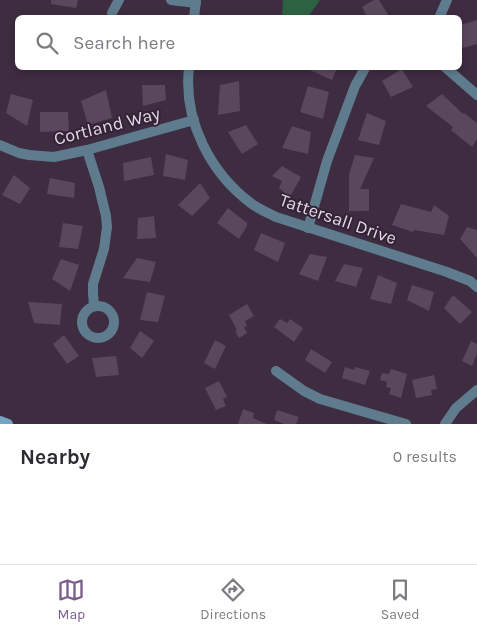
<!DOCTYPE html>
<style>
:root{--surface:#fff;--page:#f7f7f7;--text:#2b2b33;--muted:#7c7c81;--line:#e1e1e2;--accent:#795d8c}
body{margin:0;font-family:Karla,sans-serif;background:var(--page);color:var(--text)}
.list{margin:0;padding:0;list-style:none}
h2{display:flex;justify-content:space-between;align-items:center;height:65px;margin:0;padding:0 20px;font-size:21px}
h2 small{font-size:16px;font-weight:400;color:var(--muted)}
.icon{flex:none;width:28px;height:28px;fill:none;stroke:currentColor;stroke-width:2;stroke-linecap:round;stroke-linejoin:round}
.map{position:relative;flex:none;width:477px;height:424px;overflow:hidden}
.search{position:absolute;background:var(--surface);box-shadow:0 2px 8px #0003;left:15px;right:15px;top:15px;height:55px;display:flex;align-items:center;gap:12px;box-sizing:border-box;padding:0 18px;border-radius:8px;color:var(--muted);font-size:19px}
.sheet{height:140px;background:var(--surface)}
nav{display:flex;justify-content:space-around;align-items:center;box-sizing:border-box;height:70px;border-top:1px solid var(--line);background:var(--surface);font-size:14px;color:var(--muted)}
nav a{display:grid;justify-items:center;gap:2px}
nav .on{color:var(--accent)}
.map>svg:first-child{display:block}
.green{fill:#2c6242}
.building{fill:#5a475d}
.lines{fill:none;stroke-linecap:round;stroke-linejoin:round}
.street{stroke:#5f7b8e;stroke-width:10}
.secondary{stroke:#76a3c1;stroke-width:10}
.labels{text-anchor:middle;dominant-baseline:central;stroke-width:4;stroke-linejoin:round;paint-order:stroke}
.street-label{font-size:18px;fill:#e1d6e3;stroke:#342237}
</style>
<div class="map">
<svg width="477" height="424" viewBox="0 0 477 424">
<rect width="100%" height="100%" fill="#3e2c41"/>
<path class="green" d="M283 0H320L308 17H282Z"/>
<g class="building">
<path d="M51 0H78L76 8 51 4Z"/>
<path d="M374 0H379L390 18H368L362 7Z"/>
<path d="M477 20V44L463 48 460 36V25Z"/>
<path d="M305 68H337L332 80Z"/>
<path d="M402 69 413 87 391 97 382 81Z"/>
<path d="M239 81 240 111 218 115 220 85Z"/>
<path d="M142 85H165L166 100 143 106Z"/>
<path d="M308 86 329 92 323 119 300 112Z"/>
<path d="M106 90 112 118 88 125 81 101Z"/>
<path d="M11 94 33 100 27 126 6 113Z"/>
<path d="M442 94 463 114 464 113 477 123V139L472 147 451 130 453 127 426 106Z"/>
<path d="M40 112H68L69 131 40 132Z"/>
<path d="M367 113 386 121 379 145 358 140Z"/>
<path d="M246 125 258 144 242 154 228 132Z"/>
<path d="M292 126 311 132 308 154 282 148Z"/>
<path d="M166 154 188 160 185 180 163 176Z"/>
<path d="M355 155 374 158 360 189H369V211H349V174Z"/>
<path d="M151 157 154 175 124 181 123 163Z"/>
<path d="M282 166 301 177 290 197 279 188 282 181 272 176Z"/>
<path d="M14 175 30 188 20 204 2 195Z"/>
<path d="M50 178 75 183 74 198 47 194Z"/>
<path d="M200 183 210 198 192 216 178 205Z"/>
<path d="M401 204 431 212 434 205 449 216 444 235 414 230 413 232 392 225Z"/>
<path d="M228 208 247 223V226L239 239 217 223Z"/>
<path d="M154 216 156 238 137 239 138 218Z"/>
<path d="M63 223 83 226 78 249 59 247Z"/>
<path d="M467 227 477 230V258L460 239Z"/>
<path d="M261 233 285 243 278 262 254 250Z"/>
<path d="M310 254 327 257 318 281 299 274Z"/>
<path d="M137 258 156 262 150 282 123 278Z"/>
<path d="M61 259 79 265 70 291 52 279Z"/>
<path d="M344 264 363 268 356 287 335 281Z"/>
<path d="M378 275 397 283 391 304 370 299Z"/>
<path d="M412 285 434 292 429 311 407 300Z"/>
<path d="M147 292 165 296 158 322 140 320Z"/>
<path d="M453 295 472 312 460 324 444 308Z"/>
<path d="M28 302 62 304 60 325 34 323Z"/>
<path d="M247 304 254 316 245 321 247 326 244 327 247 333 239 338 235 331 237 330 229 315Z"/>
<path d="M280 319 287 323 290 319 303 328 294 342 274 327Z"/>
<path d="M140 331 154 341 142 358 130 348Z"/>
<path d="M64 335 79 356 67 364 53 344Z"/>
<path d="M215 340 226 346 215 369 204 363Z"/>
<path d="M471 341 477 344V354L472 366 462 361Z"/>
<path d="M311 349 332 362 325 373 305 360Z"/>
<path d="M116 356 119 375 96 377 92 358Z"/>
<path d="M345 367 354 370 355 367 370 371 365 385 342 378Z"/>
<path d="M391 369 407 374 401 398 389 394 391 388 386 387 387 382 380 380 382 373 389 374Z"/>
<path d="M434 375 437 389 431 390 432 395 416 398 412 380Z"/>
<path d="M219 381 227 397 223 399 226 406 216 410 205 388Z"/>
<path d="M243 409 254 413 253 418 267 424H238Z"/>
<path d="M277 410 299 417 296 424H284L274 420Z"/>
</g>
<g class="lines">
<g class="street">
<path d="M171 0 196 3"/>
<path d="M112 13 119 0"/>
<path d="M194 18 196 0"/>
<path d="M439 18 447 0"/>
<path d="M189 68C183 120 210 173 252 204 259 209 268 213 276 217L447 272 470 281 477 287"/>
<path d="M446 68 477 95"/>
<path d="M0 145 19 153 29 155 54 157 87 150 194 120"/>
<path d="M87 150 99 187 106 216 107 227 104 249 93 284V293L94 306"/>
<path d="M308 228 327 161 355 86 365 68"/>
<circle cx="98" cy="322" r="16"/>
<path d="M276 371 304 391 320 399 406 424"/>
<path d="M445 424 456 408 477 390"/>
</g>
<path class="secondary" d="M0 421 8 424"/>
</g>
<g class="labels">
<g class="street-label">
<text transform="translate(107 126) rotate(-14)">Cortland Way</text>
<text transform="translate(338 219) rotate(19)">Tattersall Drive</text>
</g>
</g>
</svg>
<div class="search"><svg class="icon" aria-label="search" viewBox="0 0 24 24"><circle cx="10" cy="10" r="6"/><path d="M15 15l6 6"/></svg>Search here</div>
</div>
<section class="sheet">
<h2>Nearby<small>0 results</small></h2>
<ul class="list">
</ul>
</section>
<nav>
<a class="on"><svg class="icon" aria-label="map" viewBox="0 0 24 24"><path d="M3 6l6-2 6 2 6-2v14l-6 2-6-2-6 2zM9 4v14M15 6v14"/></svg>Map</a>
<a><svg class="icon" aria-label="directions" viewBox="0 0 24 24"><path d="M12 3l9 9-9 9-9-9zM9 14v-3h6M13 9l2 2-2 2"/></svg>Directions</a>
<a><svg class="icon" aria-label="saved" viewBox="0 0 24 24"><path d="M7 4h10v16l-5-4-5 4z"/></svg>Saved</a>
</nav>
